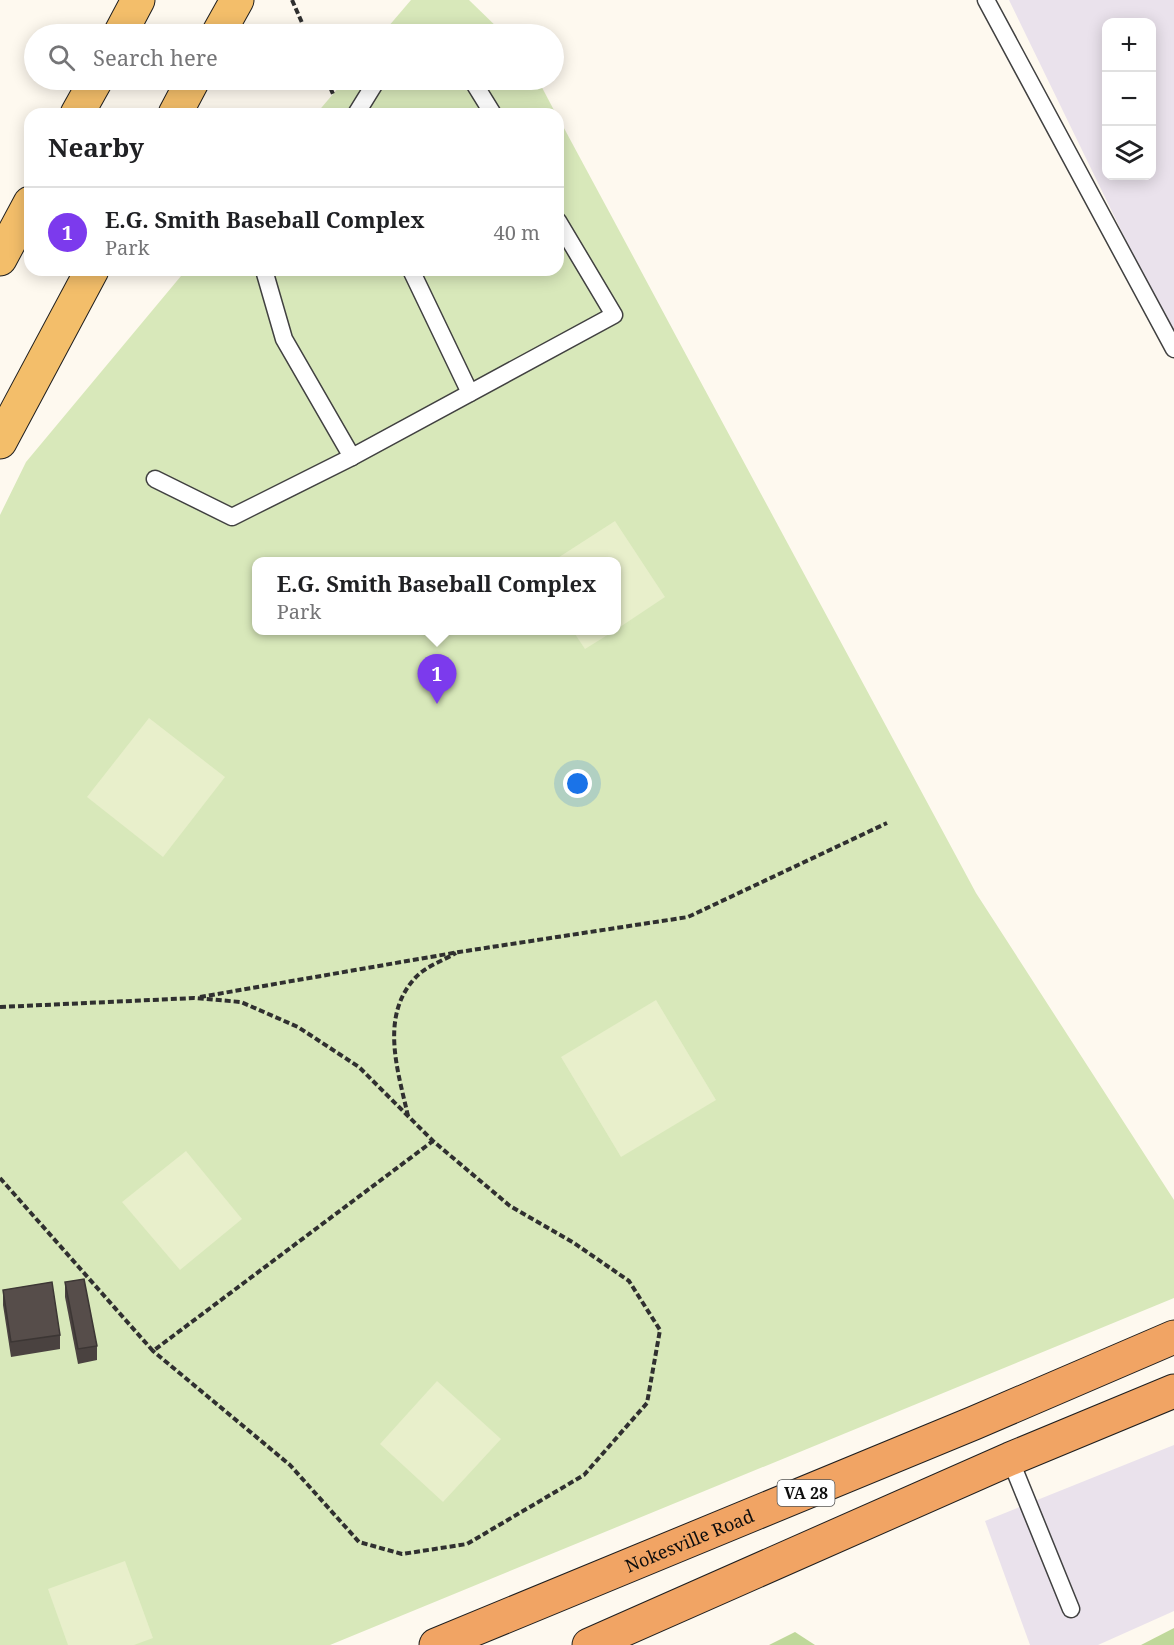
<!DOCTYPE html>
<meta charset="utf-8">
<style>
:root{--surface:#fff;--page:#f2f2f2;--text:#202124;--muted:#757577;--line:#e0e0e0;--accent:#7c3aed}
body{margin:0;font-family:"Noto Serif",serif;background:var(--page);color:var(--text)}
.controls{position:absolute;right:18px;top:18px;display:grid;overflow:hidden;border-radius:12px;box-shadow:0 3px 15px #0003}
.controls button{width:54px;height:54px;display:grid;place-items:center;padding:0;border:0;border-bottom:2px solid var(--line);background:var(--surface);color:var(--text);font:30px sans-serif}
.you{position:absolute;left:578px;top:784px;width:21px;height:21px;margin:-15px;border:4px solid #fff;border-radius:50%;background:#1a73e8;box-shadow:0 0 0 9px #1a73e833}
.badge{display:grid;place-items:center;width:39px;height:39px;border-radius:50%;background:var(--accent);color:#fff;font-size:20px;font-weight:700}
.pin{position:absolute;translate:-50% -50px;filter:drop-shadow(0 2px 3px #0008)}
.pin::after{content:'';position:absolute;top:32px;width:21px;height:18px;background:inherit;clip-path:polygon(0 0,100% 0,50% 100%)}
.popup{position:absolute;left:252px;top:557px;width:369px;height:78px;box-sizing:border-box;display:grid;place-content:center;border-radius:12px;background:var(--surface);filter:drop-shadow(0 2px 4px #0005);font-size:20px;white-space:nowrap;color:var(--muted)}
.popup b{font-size:22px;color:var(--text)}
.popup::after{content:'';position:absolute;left:50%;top:100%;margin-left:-12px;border:12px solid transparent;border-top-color:var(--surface)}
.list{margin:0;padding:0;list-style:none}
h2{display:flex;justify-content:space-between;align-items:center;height:78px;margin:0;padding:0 24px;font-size:26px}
h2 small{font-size:20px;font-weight:400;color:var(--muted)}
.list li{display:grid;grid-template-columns:39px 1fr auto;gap:18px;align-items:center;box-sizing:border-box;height:90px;padding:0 24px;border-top:2px solid var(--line)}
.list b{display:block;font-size:22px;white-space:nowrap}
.list p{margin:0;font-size:20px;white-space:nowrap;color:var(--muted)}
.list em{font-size:20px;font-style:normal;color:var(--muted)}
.icon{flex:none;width:33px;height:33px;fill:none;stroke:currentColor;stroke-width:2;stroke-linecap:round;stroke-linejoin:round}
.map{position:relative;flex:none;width:1174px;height:1645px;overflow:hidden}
.search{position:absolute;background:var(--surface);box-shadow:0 3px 15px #0003;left:24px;top:24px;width:540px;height:66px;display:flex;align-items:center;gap:15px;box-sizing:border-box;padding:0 21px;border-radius:33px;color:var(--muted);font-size:22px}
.panel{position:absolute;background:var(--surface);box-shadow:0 3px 15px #0003;left:24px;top:108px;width:540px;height:168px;border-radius:18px}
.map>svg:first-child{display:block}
.industrial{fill:#eae2ec;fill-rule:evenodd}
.green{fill:#d8e8ba;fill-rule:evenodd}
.forest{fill:#bfd89a}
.pitch{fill:#e8efcb}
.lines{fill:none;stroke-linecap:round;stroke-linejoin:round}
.service-casing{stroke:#414141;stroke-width:19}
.primary-casing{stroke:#1f1f1f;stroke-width:35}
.trunk-casing{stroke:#1f1f1f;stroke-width:35}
.path{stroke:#303030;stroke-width:4;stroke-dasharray:6 3;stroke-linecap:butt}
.service{stroke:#fff;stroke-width:16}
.primary{stroke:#f3be6a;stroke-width:33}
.trunk{stroke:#f1a464;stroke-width:33}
.wall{fill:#4a4240}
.building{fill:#564d4a;stroke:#3c3634;stroke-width:1.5}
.labels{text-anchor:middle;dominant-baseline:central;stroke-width:6;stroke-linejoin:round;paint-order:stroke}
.shield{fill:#fff;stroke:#565656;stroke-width:1.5}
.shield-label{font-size:16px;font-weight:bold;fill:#0e0e0e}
.street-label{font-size:18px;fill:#0e0e0e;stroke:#fff}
</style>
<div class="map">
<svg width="1174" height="1645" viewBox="0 0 1174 1645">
<rect width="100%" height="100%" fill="#fef9ef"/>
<g class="industrial">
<path d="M1009 0H1174V339ZM1106 22H1152V176H1106Z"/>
<path d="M1174 1445V1611L1098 1645H1030L985 1521Z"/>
</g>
<g class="green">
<path d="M411 0H469L504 34H382Z"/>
<path d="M345 80H538L556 114H316Z"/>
<path d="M558 117 976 893 1174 1200V1298L330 1645H0V515L26 462 186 270H558ZM257 562H617V630H257Z"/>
</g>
<g class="forest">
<path d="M1174 1628V1645H1141Z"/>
<path d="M795 1632 815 1645H769Z"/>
</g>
<g class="pitch">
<path d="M615 521 665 597 617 629V562L553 561Z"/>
<path d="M573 631H614L585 649Z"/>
<path d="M149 718 225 777 163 857 87 797Z"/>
<path d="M656 1000 716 1100 621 1157 561 1057Z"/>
<path d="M186 1151 242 1219 180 1270 122 1202Z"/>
<path d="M437 1381 501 1439 443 1502 380 1444Z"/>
<path d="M125 1561 153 1638 134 1645H68L48 1589Z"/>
</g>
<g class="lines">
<g class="service-casing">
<g id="service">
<path d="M986 0 1174 349"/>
<path d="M472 80 493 114"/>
<path d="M356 114 377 80"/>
<path d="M264 270 284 339 352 457"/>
<path d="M411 270 470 393"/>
<path d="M155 479 232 517 352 457 614 315 558 221"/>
<path d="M1010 1459 1071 1609"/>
</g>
</g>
<g class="primary-casing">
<g id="primary">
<path d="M120 34 138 0"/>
<path d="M218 34 237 0"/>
<path d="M77 114 96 80"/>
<path d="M175 114 193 80"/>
<path d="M0 259 30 203"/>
<path d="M0 442 92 270"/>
</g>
</g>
<g class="trunk-casing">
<g id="trunk">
<path id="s1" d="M436 1645 974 1423 1174 1337"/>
<path d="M589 1645 1010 1459 1174 1391"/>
</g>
</g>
<g class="path">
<path d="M292 0 307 34"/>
<path d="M327 80 333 94"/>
<path d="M200 997 459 952 688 917 887 823"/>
<path d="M0 1007 194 998 241 1002 298 1027 359 1067 433 1141 510 1206 574 1243 629 1281 660 1330 647 1403 584 1475 467 1544 402 1554 359 1542 290 1465 153 1351"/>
<path d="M408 1116C398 1071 379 1016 416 977 425 967 444 960 456 953"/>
<path d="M0 1178 153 1351 433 1141"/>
</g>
<use href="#service" class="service"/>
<use href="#primary" class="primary"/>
<use href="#trunk" class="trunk"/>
</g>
<g class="wall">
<path d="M65 1282 97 1346V1360L78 1364 65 1297Z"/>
<path d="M3 1290 60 1335V1349L11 1357 3 1305Z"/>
</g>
<g class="building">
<path d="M84 1279 97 1346 78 1349 65 1282Z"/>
<path d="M52 1282 60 1335 11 1342 3 1290Z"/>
</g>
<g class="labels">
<rect class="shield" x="777.5" y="1480" width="57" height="26" rx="4.5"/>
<g class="shield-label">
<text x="806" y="1493">VA 28</text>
</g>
<g class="street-label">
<text stroke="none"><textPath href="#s1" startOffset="274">Nokesville Road</textPath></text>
</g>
</g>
</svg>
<div class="controls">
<button>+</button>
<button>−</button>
<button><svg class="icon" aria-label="layers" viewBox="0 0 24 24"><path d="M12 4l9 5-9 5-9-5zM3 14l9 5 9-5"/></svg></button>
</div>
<div class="you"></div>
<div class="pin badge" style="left:437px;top:704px">1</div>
<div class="popup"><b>E.G. Smith Baseball Complex</b>Park</div>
<div class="search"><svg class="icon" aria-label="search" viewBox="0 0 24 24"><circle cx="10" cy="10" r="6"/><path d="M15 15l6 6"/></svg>Search here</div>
<section class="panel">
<h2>Nearby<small></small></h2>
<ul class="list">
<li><span class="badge">1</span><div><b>E.G. Smith Baseball Complex</b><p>Park</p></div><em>40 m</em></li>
</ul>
</section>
</div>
